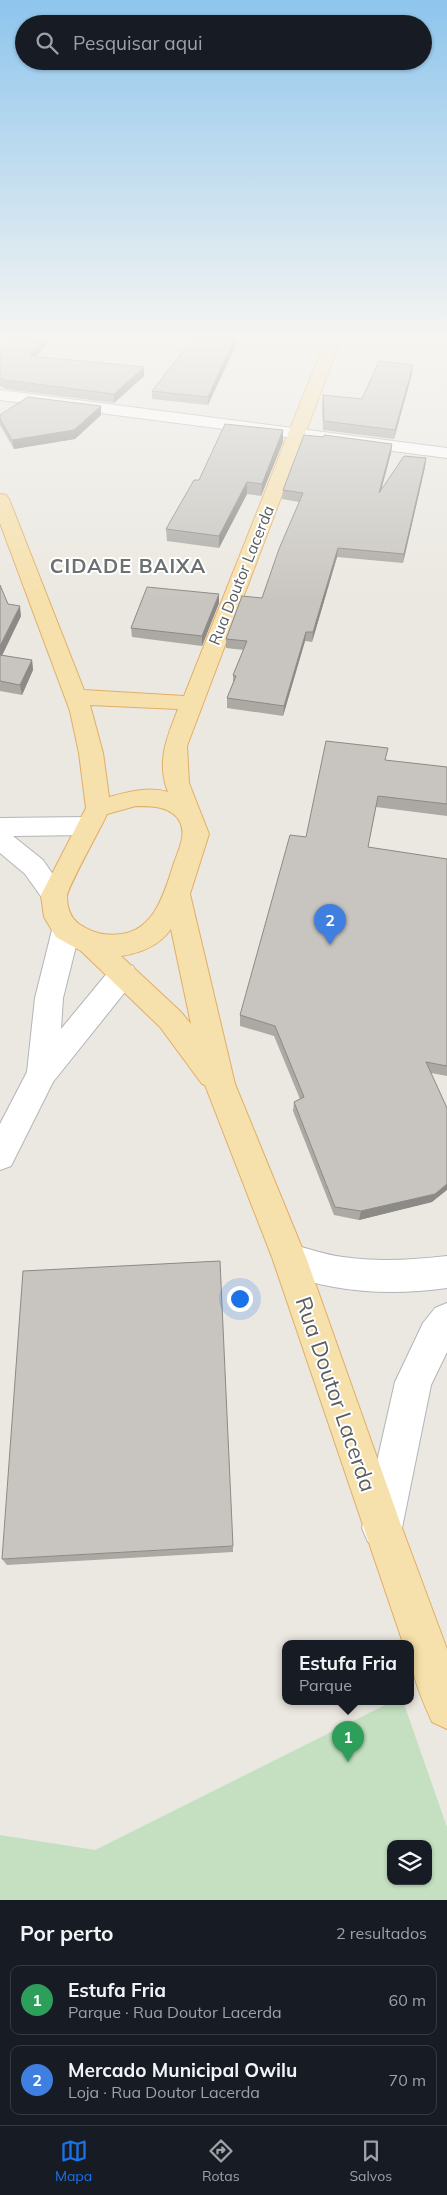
<!DOCTYPE html>
<html lang="pt">
<meta charset="utf-8">
<style>
:root{--surface:#171b24;--page:#242831;--text:#f1f3f6;--muted:#9ea1a6;--line:#363941;--accent:#1a73e8}
body{margin:0;font-family:Mulish,sans-serif;background:var(--page);color:var(--text)}
.controls{position:absolute;right:15px;bottom:15px;display:grid;overflow:hidden;border-radius:10px;box-shadow:0 1px 4px #0004}
.controls button{width:45px;height:45px;display:grid;place-items:center;padding:0;border:0;border-bottom:1px solid var(--line);background:var(--surface);color:var(--text);font:25px sans-serif}
.you{position:absolute;left:239px;top:1298px;width:18px;height:18px;margin:-12px;border:4px solid #fff;border-radius:50%;background:#1a73e8;box-shadow:0 0 0 8px #1a73e833}
.badge{display:grid;place-items:center;width:32px;height:32px;border-radius:50%;background:var(--accent);color:#fff;font-size:16px;font-weight:700}
.pin{position:absolute;translate:-50% -41px;filter:drop-shadow(0 1px 2px #0008)}
.pin::after{content:'';position:absolute;top:26px;width:18px;height:15px;background:inherit;clip-path:polygon(0 0,100% 0,50% 100%)}
.popup{position:absolute;left:282px;top:1640px;width:132px;height:65px;box-sizing:border-box;display:grid;place-content:center;border-radius:10px;background:var(--surface);filter:drop-shadow(0 1px 4px #0005);font-size:16px;white-space:nowrap;color:var(--muted)}
.popup b{font-size:19px;color:var(--text)}
.popup::after{content:'';position:absolute;left:50%;top:100%;margin-left:-10px;border:10px solid transparent;border-top-color:var(--surface)}
.list{margin:0;padding:0;list-style:none}
h2{display:flex;justify-content:space-between;align-items:center;height:65px;margin:0;padding:0 20px;font-size:21px}
h2 small{font-size:16px;font-weight:400;color:var(--muted)}
.list li{display:grid;grid-template-columns:32px 1fr auto;gap:15px;align-items:center;box-sizing:border-box;height:70px;margin:0 10px 10px;padding:0 10px;border:1px solid var(--line);border-radius:10px}
.list b{display:block;font-size:19px;white-space:nowrap}
.list p{margin:0;font-size:16px;white-space:nowrap;color:var(--muted)}
.list em{font-size:16px;font-style:normal;color:var(--muted)}
.icon{flex:none;width:28px;height:28px;fill:none;stroke:currentColor;stroke-width:2;stroke-linecap:round;stroke-linejoin:round}
.map{position:relative;flex:none;width:447px;height:1900px;overflow:hidden}
.search{position:absolute;background:var(--surface);box-shadow:0 1px 4px #0004;left:15px;right:15px;top:15px;height:55px;display:flex;align-items:center;gap:12px;box-sizing:border-box;padding:0 18px;border-radius:28px;color:var(--muted);font-size:19px}
.sheet{height:225px;background:var(--surface)}
nav{display:flex;justify-content:space-around;align-items:center;box-sizing:border-box;height:70px;border-top:1px solid var(--line);background:var(--surface);font-size:14px;color:var(--muted)}
nav a{display:grid;justify-items:center;gap:2px}
nav .on{color:var(--accent)}
.map>svg:first-child{display:block}
.green{fill:#c4e0c0;fill-rule:evenodd}
.lines{fill:none;stroke-linecap:round;stroke-linejoin:round}
.minor-casing{stroke:#b2b4b8;stroke-width:2}
.major-casing{stroke:#e2ae64;stroke-width:2}
.minor{fill:#fff;fill-rule:evenodd}
.major{fill:#f6e0ab;fill-rule:evenodd}
.wall{fill:#aca9a5}
.shaded-wall{fill:#8c8a86}
.building{fill:#c8c5c0;stroke:#8c8a86}
.labels{text-anchor:middle;dominant-baseline:central;stroke-width:4;stroke-linejoin:round;paint-order:stroke}
.far-street-label{font-size:16px;fill:#5a5e61;stroke:#fff}
.far-district-label{font-size:20px;font-weight:bold;letter-spacing:1px;fill:#6b7072;stroke:#fff}
.near-street-label{font-size:22px;fill:#5a5e61;stroke:#fff}
</style>
<div class="map">
<svg width="447" height="1900" viewBox="0 0 447 1900">
<rect width="100%" height="100%" fill="#ebe8e1"/>
<path class="green" d="M393 1701H403L447 1827V1900H0V1835L95 1850ZM391 1844H428V1881H391Z"/>
<g class="lines">
<g class="minor-casing">
<g id="minor">
<path d="M0 390 447 448V458L0 400Z"/>
<path d="M88 817 97 820 100 826 97 832 88 835 13 836 43 860 67 895 63 902 54 905 45 902 25 874 0 853V818Z"/>
<path d="M66 920 76 923 80 930 63 998 61 1029 113 966 123 963 133 966 137 974 133 982 53 1082 11 1166 0 1170V1124L27 1072 35 998 52 930 56 923Z"/>
<path d="M290 1244C307 1248 325 1255 343 1257 377 1262 413 1260 447 1256V1288C389 1296 333 1293 278 1271L273 1260 278 1249Z"/>
<path d="M447 1303V1352L431 1385 402 1528 396 1542 382 1548 368 1542 362 1528 395 1382 423 1323 435 1308Z"/>
</g>
</g>
<g class="major-casing">
<path id="major" d="M327 336H342L187 746 189 783 209 834 190 894 235 1084 307 1260 402 1528 447 1649V1729L432 1722C420 1695 410 1673 410 1643H403L273 1260 205 1085 202 1084 160 1027 81 951 56 937 44 917 41 895 86 808 79 753 70 711 0 523V494L6 495 9 499 84 690 184 696ZM90 705 178 709C167 737 156 762 168 792 148 786 128 792 109 797L103 753ZM136 806C151 806 172 806 180 822 187 836 177 853 173 866 164 894 154 930 121 934 107 936 96 934 84 927 72 921 67 911 67 896 68 886 101 828 107 814ZM171 929 191 1024 180 1011 121 956C141 953 159 946 171 929Z"/>
</g>
<use href="#minor" class="minor"/>
<use href="#major" class="major"/>
</g>
<g class="wall">
<path d="M193 336H240L208 405 152 399V391L181 354Z"/>
<path d="M0 348 37 356 144 376 114 403 6 389 0 386Z"/>
<path d="M412 374 394 439 323 430 322 403 323 395 362 399Z"/>
<path d="M0 415H101L75 439 14 449 0 425Z"/>
<path d="M283 430V442L261 496 247 494 219 548 167 541 166 529 199 480Z"/>
<path d="M392 444 391 453 381 490 426 458 425 467 403 563 337 557 312 642 305 641 283 716 227 708V698L233 683V675L244 650 226 648V639L262 598 299 502 282 499 283 490Z"/>
<path d="M0 585 8 604 21 616 2 655 32 660 33 670 22 695 0 691Z"/>
<path d="M219 603 202 646 132 637 131 628Z"/>
<path d="M386 761 447 767V816L376 807 368 847 447 859V1076L431 1073 432 1202 359 1220 334 1215 293 1111 294 1102 300 1099 274 1036 240 1026V1015Z"/>
<path d="M233 1546V1552L7 1565 2 1559Z"/>
</g>
<g class="shaded-wall">
<path d="M45 336H53L31 364 30 356Z"/>
<path d="M236 336H240L208 405V397Z"/>
<path d="M413 365 412 374 394 439 395 430Z"/>
<path d="M144 367V376L114 403V394Z"/>
<path d="M101 406V415L75 439 14 449 12 440Z"/>
<path d="M283 430V442L261 496 262 484Z"/>
<path d="M392 444 391 453 378 502 379 493Z"/>
<path d="M426 458 425 467 403 563 404 554Z"/>
<path d="M247 482V494L219 548V536Z"/>
<path d="M338 548 337 557 312 642 313 632Z"/>
<path d="M219 594V603L202 646V636Z"/>
<path d="M20 606 21 616 0 660V646Z"/>
<path d="M306 632 305 641 283 716 284 706Z"/>
<path d="M32 660 33 670 22 695 20 685Z"/>
<path d="M447 1184V1190L432 1202 359 1220 361 1211Z"/>
</g>
<g class="building">
<path d="M9 336H45L30 356 144 367 114 394 5 380 0 378V348Z"/>
<path d="M193 336H236L208 397 152 391 181 354Z"/>
<path d="M379 361 413 365 395 430 324 421 323 395 362 399Z"/>
<path d="M28 397 101 406 74 430 12 440 0 419V415Z"/>
<path d="M225 424 283 430 262 484 247 482 219 536 166 529 194 480H199Z"/>
<path d="M304 435 324 437V435L392 444 379 493 404 456 426 458 404 554 338 548 313 632H306L284 706 227 698 236 676 233 675 247 641 226 639 242 596 262 598 279 549 303 493 283 490Z"/>
<path d="M0 585 8 604 20 606 0 646Z"/>
<path d="M147 587 219 594 202 636 131 628Z"/>
<path d="M0 655 32 660 20 685 0 681Z"/>
<path d="M326 741 388 748 385 760 447 767V804L378 796 368 847 447 859V1066L426 1062 447 1108V1184L435 1194 361 1211 335 1207 294 1102 304 1097 275 1026 240 1015 290 835 306 837Z"/>
<path d="M220 1261 233 1546 2 1559 23 1271Z"/>
</g>
<linearGradient id="sky" x2="0" y2="1"><stop stop-color="#8ec5ed"/><stop offset="0.56" stop-color="#f6f5f2"/><stop offset="1" stop-color="#f6f5f2" stop-opacity="0"/></linearGradient>
<rect width="447" height="602" fill="url(#sky)"/>
<g class="labels">
<g class="far-street-label">
<text transform="translate(241 575) rotate(-68)">Rua Doutor Lacerda</text>
</g>
<g class="far-district-label">
<text x="128" y="565">CIDADE BAIXA</text>
</g>
<g class="near-street-label">
<text transform="translate(336 1394) rotate(71)">Rua Doutor Lacerda</text>
</g>
</g>
</svg>
<div class="controls">
<button><svg class="icon" aria-label="layers" viewBox="0 0 24 24"><path d="M12 4l9 5-9 5-9-5zM3 14l9 5 9-5"/></svg></button>
</div>
<div class="you"></div>
<div class="pin badge" style="left:348px;top:1762px;background:#2e9e5b">1</div>
<div class="popup"><b>Estufa Fria</b>Parque</div>
<div class="pin badge" style="left:330px;top:945px;background:#3f7fe0">2</div>
<div class="search"><svg class="icon" aria-label="search" viewBox="0 0 24 24"><circle cx="10" cy="10" r="6"/><path d="M15 15l6 6"/></svg>Pesquisar aqui</div>
</div>
<section class="sheet">
<h2>Por perto<small>2 resultados</small></h2>
<ul class="list">
<li><span class="badge" style="background:#2e9e5b">1</span><div><b>Estufa Fria</b><p>Parque · Rua Doutor Lacerda</p></div><em>60 m</em></li>
<li><span class="badge" style="background:#3f7fe0">2</span><div><b>Mercado Municipal Owilu</b><p>Loja · Rua Doutor Lacerda</p></div><em>70 m</em></li>
</ul>
</section>
<nav>
<a class="on"><svg class="icon" aria-label="map" viewBox="0 0 24 24"><path d="M3 6l6-2 6 2 6-2v14l-6 2-6-2-6 2zM9 4v14M15 6v14"/></svg>Mapa</a>
<a><svg class="icon" aria-label="directions" viewBox="0 0 24 24"><path d="M12 3l9 9-9 9-9-9zM9 14v-3h6M13 9l2 2-2 2"/></svg>Rotas</a>
<a><svg class="icon" aria-label="saved" viewBox="0 0 24 24"><path d="M7 4h10v16l-5-4-5 4z"/></svg>Salvos</a>
</nav>
